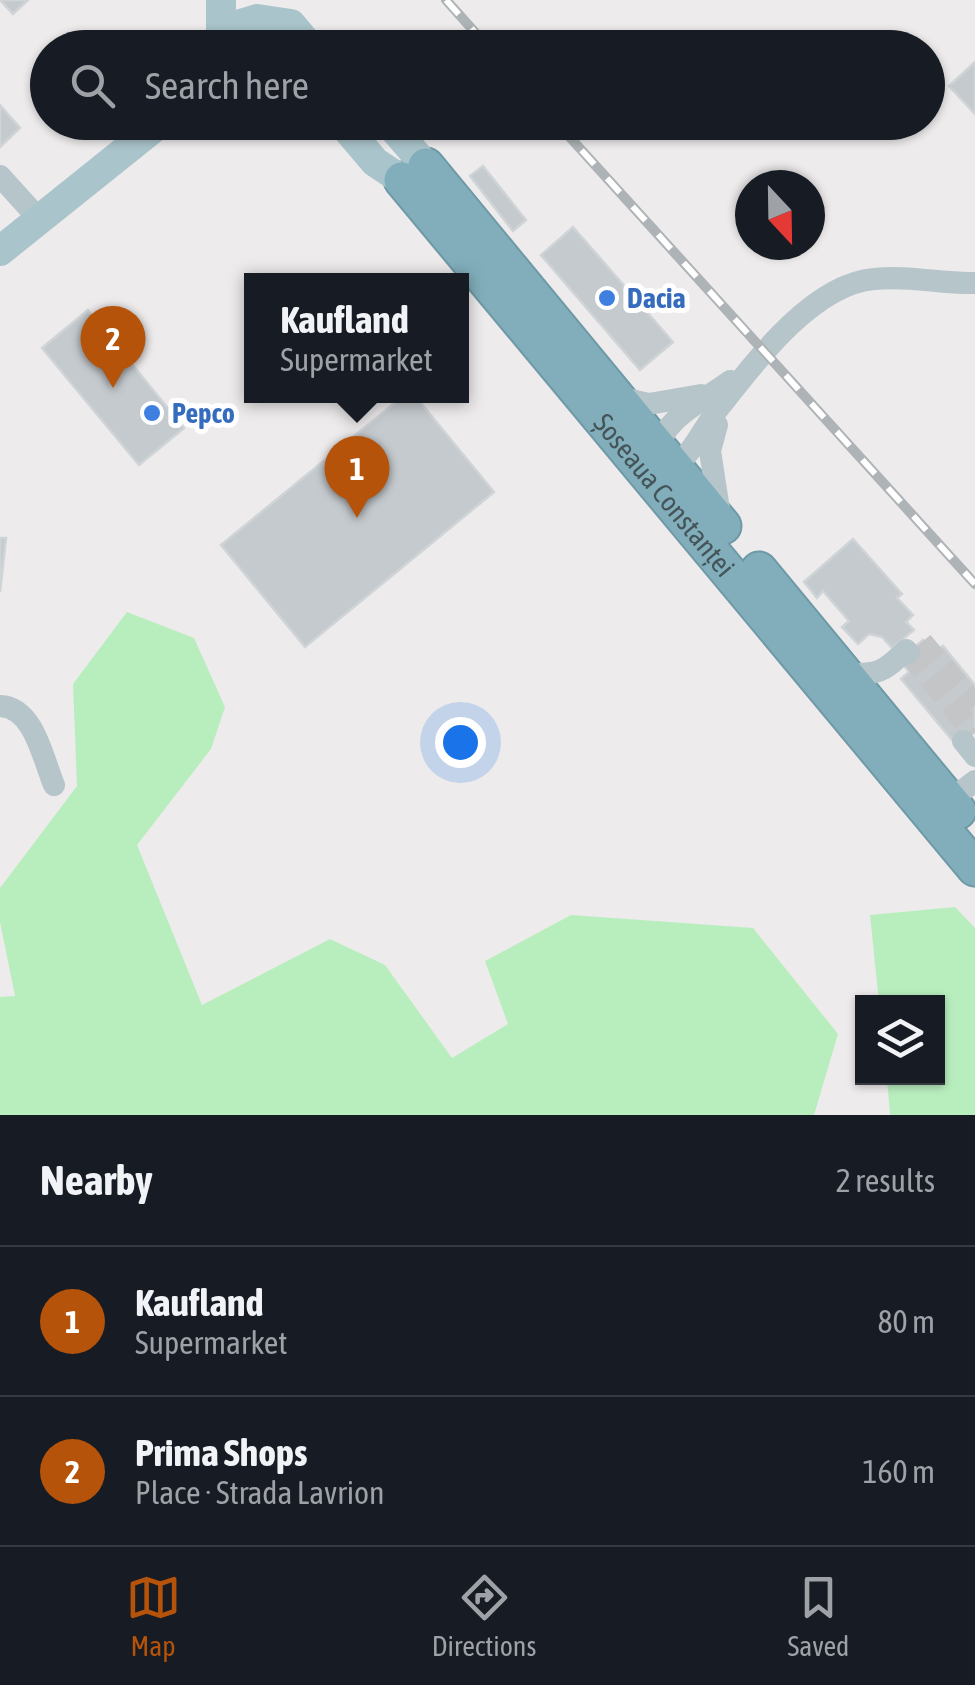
<!DOCTYPE html>
<meta charset="utf-8">
<style>
:root{--surface:#171b24;--page:#20242c;--text:#f1f3f6;--muted:#9ea1a6;--line:#363941;--accent:#b45309}
body{margin:0;font-family:"Asap Condensed",sans-serif;background:var(--page);color:var(--text)}
.controls{position:absolute;right:30px;bottom:30px;display:grid;overflow:hidden;border-radius:0px;box-shadow:0 2px 8px #0004}
.controls button{width:90px;height:90px;display:grid;place-items:center;padding:0;border:0;border-bottom:2px solid var(--line);background:var(--surface);color:var(--text);font:50px sans-serif}
.compass{position:absolute;left:735px;top:170px;width:90px;height:90px;border-radius:50%;background:var(--surface);box-shadow:0 2px 8px #0004;rotate:158deg}
.you{position:absolute;left:460px;top:742px;width:35px;height:35px;margin:-25px;border:8px solid #fff;border-radius:50%;background:#1a73e8;box-shadow:0 0 0 15px #1a73e833}
.badge{display:grid;place-items:center;width:65px;height:65px;border-radius:50%;background:var(--accent);color:#fff;font-size:32px;font-weight:700}
.pin{position:absolute;translate:-50% -82px;filter:drop-shadow(0 2px 5px #0008)}
.pin::after{content:'';position:absolute;top:52px;width:35px;height:30px;background:inherit;clip-path:polygon(0 0,100% 0,50% 100%)}
.popup{position:absolute;left:244px;top:273px;width:225px;height:130px;box-sizing:border-box;display:grid;place-content:center;border-radius:0px;background:var(--surface);filter:drop-shadow(0 2px 8px #0005);font-size:32px;white-space:nowrap;color:var(--muted)}
.popup b{font-size:38px;color:var(--text)}
.popup::after{content:'';position:absolute;left:50%;top:100%;margin-left:-20px;border:20px solid transparent;border-top-color:var(--surface)}
.list{margin:0;padding:0;list-style:none}
h2{display:flex;justify-content:space-between;align-items:center;height:130px;margin:0;padding:0 40px;font-size:42px}
h2 small{font-size:32px;font-weight:400;color:var(--muted)}
.list li{display:grid;grid-template-columns:65px 1fr auto;gap:30px;align-items:center;box-sizing:border-box;height:150px;padding:0 40px;border-top:2px solid var(--line)}
.list b{display:block;font-size:38px;white-space:nowrap}
.list p{margin:0;font-size:32px;white-space:nowrap;color:var(--muted)}
.list em{font-size:32px;font-style:normal;color:var(--muted)}
.icon{flex:none;width:55px;height:55px;fill:none;stroke:currentColor;stroke-width:2;stroke-linecap:round;stroke-linejoin:round}
.map{position:relative;flex:none;width:975px;height:1115px;overflow:hidden}
.search{position:absolute;background:var(--surface);box-shadow:0 2px 8px #0004;left:30px;right:30px;top:30px;height:110px;display:flex;align-items:center;gap:25px;box-sizing:border-box;padding:0 35px;border-radius:55px;color:var(--muted);font-size:38px}
.sheet{height:430px;background:var(--surface)}
nav{display:flex;justify-content:space-around;align-items:center;box-sizing:border-box;height:140px;border-top:2px solid var(--line);background:var(--surface);font-size:28px;color:var(--muted)}
nav a{display:grid;justify-items:center;gap:5px}
nav .on{color:var(--accent)}
.map>svg:first-child{display:block}
.green{fill:#b8eebe}
.building{fill:#c5cace;stroke:#cfd4d7;stroke-width:2.5}
.lines{fill:none;stroke-linecap:round;stroke-linejoin:round}
.minor-tunnel{stroke:#c4c5c7;stroke-width:22;stroke-dasharray:22 11;stroke-linecap:butt}
.highway-casing{stroke:#6e99a7;stroke-width:39}
.minor{stroke:#b6c5c9;stroke-width:22}
.major{stroke:#aac4cb;stroke-width:30}
.highway{stroke:#82aebb;stroke-width:35}
.rail-casing{stroke:#adb3b6;stroke-width:10}
.rail{stroke:#fff;stroke-width:6;stroke-dasharray:19;stroke-linecap:butt}
.shop-dot{fill:#3f7fe0;stroke:#fff;stroke-width:4}
.labels{text-anchor:middle;dominant-baseline:central;stroke-width:10;stroke-linejoin:round;paint-order:stroke}
.shop-label{font-size:28px;font-weight:bold;fill:#366cbe;stroke:#fff;text-anchor:start}
.street-label{font-size:28px;fill:#445459;stroke:#fff}
</style>
<div class="map">
<svg width="975" height="1115" viewBox="0 0 975 1115">
<rect width="100%" height="100%" fill="#eeebec"/>
<g class="green">
<path d="M127 612 194 638 225 707 211 749 137 845 202 1005 330 939 385 965 452 1058 508 1024 485 961 571 915 753 928 838 1034 814 1115H0V997L15 996 0 922V888L77 786 73 684Z"/>
<path d="M955 907 975 928V1115H890L887 1078H938V1002H879L870 915Z"/>
</g>
<g class="building">
<path d="M0 0H28L13 14Z"/>
<path d="M975 62V114L949 86Z"/>
<path d="M0 105 20 128 0 147Z"/>
<path d="M483 166 526 220 513 231 470 176Z"/>
<path d="M573 227 673 342 640 370 541 255Z"/>
<path d="M88 310 184 428 139 465 42 348Z"/>
<path d="M403 396H415L494 492 305 647 221 545Z"/>
<path d="M0 538H6L0 592Z"/>
<path d="M853 539 902 594 897 598 913 615 906 622 914 630 892 648 882 637 869 634 858 644 842 627 849 621 823 591 817 598 804 582Z"/>
<path d="M923 640 934 653 943 646 975 685V732L957 746 901 679 909 672 900 660Z"/>
</g>
<g class="lines">
<g class="minor-tunnel">
<path d="M922 642 975 705"/>
<path d="M909 653 974 733"/>
</g>
<g class="highway-casing">
<g id="highway">
<path d="M426 166 723 526"/>
<path id="s1" d="M402 180 975 868"/>
<path d="M759 570 958 811"/>
</g>
</g>
<g class="minor">
<path d="M0 176 38 218"/>
<path d="M617 397 649 404 701 395"/>
<path d="M717 425 710 451 720 516"/>
<path d="M655 454C666 415 701 403 730 381"/>
<path d="M664 475C693 457 701 429 722 404 757 359 814 284 874 279 908 275 941 284 975 283"/>
<path d="M844 674C877 675 883 673 906 650L909 653"/>
<path d="M0 706C34 707 43 759 54 785"/>
<path d="M963 741 975 756"/>
<path d="M941 807 975 781"/>
</g>
<g class="major">
<path d="M221 42V0"/>
<path d="M219 48 237 25 257 19 291 24 311 48"/>
<path d="M341 122 375 162 402 180"/>
<path d="M388 122 426 166"/>
<path d="M0 251 161 122"/>
</g>
<use href="#highway" class="highway"/>
<g class="rail-casing">
<g id="rail">
<path d="M446 0 489 48"/>
<path d="M556 122 975 584"/>
</g>
</g>
<use href="#rail" class="rail"/>
</g>
<g class="shop-dot">
<circle cx="607" cy="298" r="10"/>
<circle cx="152" cy="413" r="10"/>
</g>
<g class="labels">
<g class="shop-label">
<text x="627" y="298">Dacia</text>
<text x="172" y="413">Pepco</text>
</g>
<g class="street-label">
<text stroke="none"><textPath href="#s1" startOffset="410">Șoseaua Constanței</textPath></text>
</g>
</g>
</svg>
<div class="controls">
<button><svg class="icon" aria-label="layers" viewBox="0 0 24 24"><path d="M12 4l9 5-9 5-9-5zM3 14l9 5 9-5"/></svg></button>
</div>
<svg class="compass" viewBox="-18 -18 36 36"><path d="M0-13l5 13h-10z" fill="#e53935"/><path d="M0 13l5-13h-10z" fill="#9ea1a6"/></svg>
<div class="you"></div>
<div class="pin badge" style="left:357px;top:518px">1</div>
<div class="popup"><b>Kaufland</b>Supermarket</div>
<div class="pin badge" style="left:113px;top:388px">2</div>
<div class="search"><svg class="icon" aria-label="search" viewBox="0 0 24 24"><circle cx="10" cy="10" r="6"/><path d="M15 15l6 6"/></svg>Search here</div>
</div>
<section class="sheet">
<h2>Nearby<small>2 results</small></h2>
<ul class="list">
<li><span class="badge">1</span><div><b>Kaufland</b><p>Supermarket</p></div><em>80 m</em></li>
<li><span class="badge">2</span><div><b>Prima Shops</b><p>Place · Strada Lavrion</p></div><em>160 m</em></li>
</ul>
</section>
<nav>
<a class="on"><svg class="icon" aria-label="map" viewBox="0 0 24 24"><path d="M3 6l6-2 6 2 6-2v14l-6 2-6-2-6 2zM9 4v14M15 6v14"/></svg>Map</a>
<a><svg class="icon" aria-label="directions" viewBox="0 0 24 24"><path d="M12 3l9 9-9 9-9-9zM9 14v-3h6M13 9l2 2-2 2"/></svg>Directions</a>
<a><svg class="icon" aria-label="saved" viewBox="0 0 24 24"><path d="M7 4h10v16l-5-4-5 4z"/></svg>Saved</a>
</nav>
